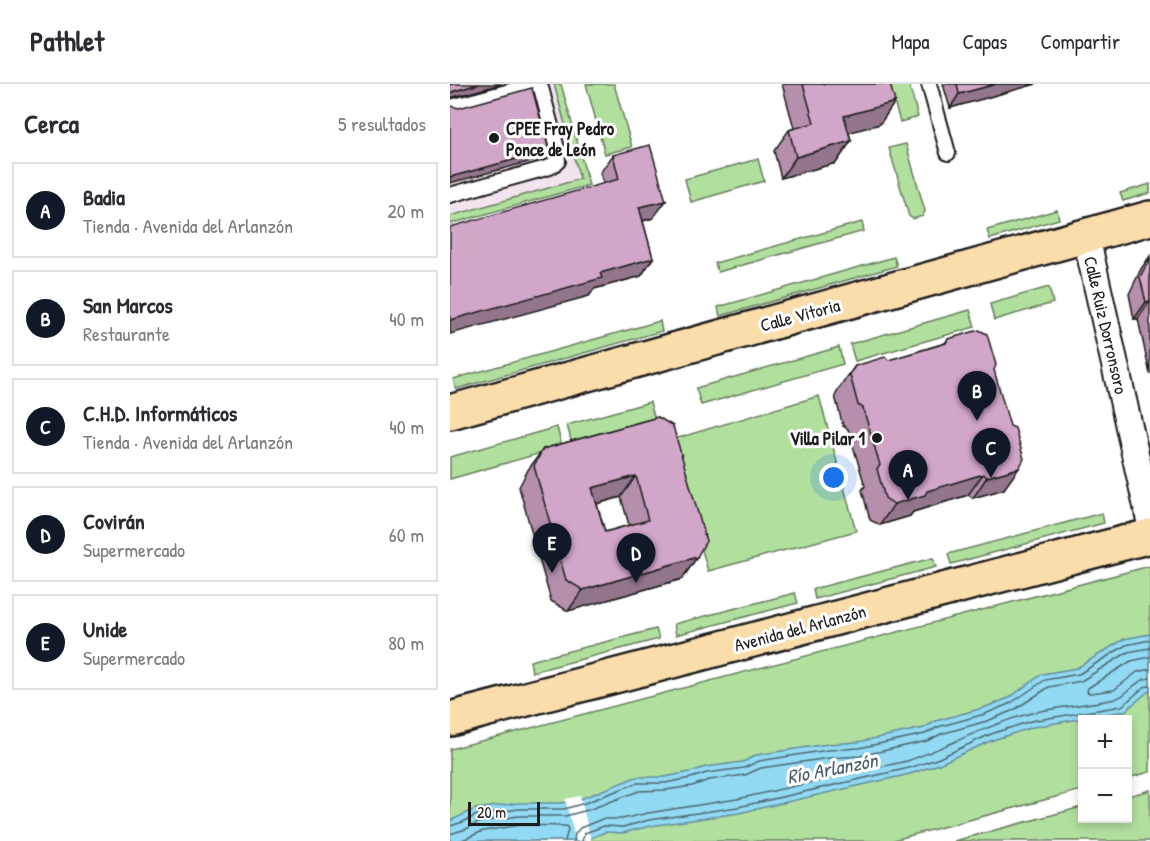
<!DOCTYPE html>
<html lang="es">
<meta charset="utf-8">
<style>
:root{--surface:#fff;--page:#f2f2f3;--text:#2b2b33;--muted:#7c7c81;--line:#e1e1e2;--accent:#111827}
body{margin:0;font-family:"Patrick Hand",sans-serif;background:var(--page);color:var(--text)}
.controls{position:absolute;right:18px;bottom:18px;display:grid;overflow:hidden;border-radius:0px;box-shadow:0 3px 9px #0003}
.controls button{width:54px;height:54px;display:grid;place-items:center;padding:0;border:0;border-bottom:2px solid var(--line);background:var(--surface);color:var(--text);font:30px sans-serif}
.scale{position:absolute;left:18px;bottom:15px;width:72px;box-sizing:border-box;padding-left:6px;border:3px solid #1c1c1c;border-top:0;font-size:16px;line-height:21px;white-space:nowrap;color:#1c1c1c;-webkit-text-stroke:4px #fff;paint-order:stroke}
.you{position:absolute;left:384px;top:394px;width:21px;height:21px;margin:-15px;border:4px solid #fff;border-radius:50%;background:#1a73e8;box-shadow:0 0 0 9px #1a73e833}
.badge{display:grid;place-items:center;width:39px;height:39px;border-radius:50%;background:var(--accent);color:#fff;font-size:20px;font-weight:700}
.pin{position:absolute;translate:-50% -50px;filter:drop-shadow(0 2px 3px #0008)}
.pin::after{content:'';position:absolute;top:32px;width:21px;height:18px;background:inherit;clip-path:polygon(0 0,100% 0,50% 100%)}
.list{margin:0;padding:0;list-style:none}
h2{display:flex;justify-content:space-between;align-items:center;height:78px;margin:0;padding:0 24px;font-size:26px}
h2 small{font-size:20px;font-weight:400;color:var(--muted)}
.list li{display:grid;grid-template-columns:39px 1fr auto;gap:18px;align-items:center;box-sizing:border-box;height:96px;margin:0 12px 12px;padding:0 12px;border:2px solid var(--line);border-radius:0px}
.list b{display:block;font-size:22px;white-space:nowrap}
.list p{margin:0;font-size:20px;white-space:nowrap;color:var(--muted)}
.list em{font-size:20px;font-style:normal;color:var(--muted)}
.map{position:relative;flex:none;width:700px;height:757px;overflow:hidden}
header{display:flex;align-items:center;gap:36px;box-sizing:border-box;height:84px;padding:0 30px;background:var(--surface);border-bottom:2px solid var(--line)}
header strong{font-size:28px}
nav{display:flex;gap:33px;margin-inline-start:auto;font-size:21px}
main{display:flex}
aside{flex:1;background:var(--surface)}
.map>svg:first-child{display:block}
.built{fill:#f2e4ee}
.green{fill:#b1df9e;stroke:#667e5d;stroke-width:1.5}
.water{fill:#92d9f3;stroke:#638d9d;stroke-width:1.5}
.pier{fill:#fff}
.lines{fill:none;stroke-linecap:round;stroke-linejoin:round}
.shore{stroke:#4b6872;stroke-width:1.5}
.lane-casing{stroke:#1c1c1c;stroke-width:18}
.street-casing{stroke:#1c1c1c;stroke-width:30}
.highway-casing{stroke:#1c1c1c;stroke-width:38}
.lane{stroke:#fff;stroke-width:14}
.street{stroke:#fff;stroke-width:26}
.highway{stroke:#fbddab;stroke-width:33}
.wall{fill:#b58fac;stroke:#1c1c1c;stroke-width:1.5;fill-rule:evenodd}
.shaded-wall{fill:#93748c;stroke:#1c1c1c;stroke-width:1.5}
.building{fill:#d2a6c8;stroke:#1c1c1c;stroke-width:1.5;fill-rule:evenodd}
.poi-dot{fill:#1c1c1c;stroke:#fff;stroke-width:2}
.labels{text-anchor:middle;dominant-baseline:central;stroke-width:6;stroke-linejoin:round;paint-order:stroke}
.poi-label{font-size:18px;font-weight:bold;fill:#1c1c1c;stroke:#fff;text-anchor:start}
.street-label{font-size:18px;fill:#1c1c1c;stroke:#fff}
.water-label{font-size:20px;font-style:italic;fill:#455e67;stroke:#fff}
</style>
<header>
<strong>Pathlet</strong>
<nav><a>Mapa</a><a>Capas</a><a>Compartir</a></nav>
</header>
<main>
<aside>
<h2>Cerca<small>5 resultados</small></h2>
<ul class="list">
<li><span class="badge">A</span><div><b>Badia</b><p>Tienda · Avenida del Arlanzón</p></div><em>20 m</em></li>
<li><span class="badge">B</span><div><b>San Marcos</b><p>Restaurante</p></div><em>40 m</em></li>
<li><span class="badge">C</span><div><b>C.H.D. Informáticos</b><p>Tienda · Avenida del Arlanzón</p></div><em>40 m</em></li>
<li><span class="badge">D</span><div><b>Covirán</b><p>Supermercado</p></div><em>60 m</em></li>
<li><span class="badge">E</span><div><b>Unide</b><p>Supermercado</p></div><em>80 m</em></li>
</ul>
</aside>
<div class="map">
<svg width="700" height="757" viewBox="0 0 700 757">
<rect width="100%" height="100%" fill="#fff"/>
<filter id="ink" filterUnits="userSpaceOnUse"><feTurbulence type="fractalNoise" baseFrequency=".0167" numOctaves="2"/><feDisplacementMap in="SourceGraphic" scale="12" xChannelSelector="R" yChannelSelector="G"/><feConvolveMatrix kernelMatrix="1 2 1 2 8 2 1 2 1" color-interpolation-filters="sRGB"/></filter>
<g filter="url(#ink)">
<path class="built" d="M0 0H104L130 95 0 132Z"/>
<g class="green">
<path d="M104 0H111L139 101 0 140V132L130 95Z"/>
<path d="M136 0H164L182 63 155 70Z"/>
<path d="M439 0H459L468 33 450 38Z"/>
<path d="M456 60 475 127 473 132 463 135 459 132 439 64Z"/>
<path d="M308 75 314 97 241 118 235 95Z"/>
<path d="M700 100V109L673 117 670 109Z"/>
<path d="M607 126 609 135 540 155 537 146Z"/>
<path d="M412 138 414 147 268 188 265 179Z"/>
<path d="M444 173 447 182 270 232 268 223Z"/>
<path d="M599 203 603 219 544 236 540 220Z"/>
<path d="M520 226 525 243 405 277 400 260Z"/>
<path d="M210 237 212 247 6 305 3 295Z"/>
<path d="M389 263 393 280 251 321 246 304Z"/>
<path d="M369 312 406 447 258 487 221 356Z"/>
<path d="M200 318 205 336 122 360 117 341Z"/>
<path d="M107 343 112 363 0 395V373Z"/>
<path d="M652 429 654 439 501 480 498 470Z"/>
<path d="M483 474 486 483 365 515 363 505Z"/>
<path d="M700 482V688L678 694V636H632V706L440 757H0V665Z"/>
<path d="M345 509 348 519 226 551 224 540Z"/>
<path d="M206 545 209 555 82 588 80 577Z"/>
<path d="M700 706V757H504L632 723V734H678V712Z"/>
</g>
<path class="water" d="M700 550V606L675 627 583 643 543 656 489 680 460 690 289 729 200 742 173 749 155 748 134 757H0V737L25 725 68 719H112L133 714 186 693H215L240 688 256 683 293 678 306 671 378 660 408 658 474 644 486 637 533 624 559 614 592 590 627 584 674 555Z"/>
<path class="pier" d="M130 712 141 756 140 757H126L115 715Z"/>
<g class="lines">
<g class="shore">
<path d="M700 573 681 577 638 604 637 608 640 609 664 606 687 588 700 585"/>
<path d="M0 742 13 738 27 731 69 725H114L135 719 187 699H215L241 694 257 689 294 684 309 677 378 666 409 664 475 650 488 643 535 630 561 619 595 596 629 590 676 561 700 556"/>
<path d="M0 750 16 745 30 738 69 732H115L138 726 189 707 216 706 242 702 259 696 295 691 311 684 379 674 410 672 477 657 491 650 537 637 564 626 599 603 631 597 678 568 700 564"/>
<path d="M10 757 33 747 70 741 116 742 118 745 115 757"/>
<path d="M124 757 125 750 130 744 152 735H172L198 729 287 715 457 677C498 663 536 641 578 630 606 623 636 621 665 615 678 612 685 595 700 594"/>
<path d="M132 757 135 749 154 742 173 743 199 736 288 723 459 684 487 675 541 650 581 637 672 622 694 603 700 602"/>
</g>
<g class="lane-casing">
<g id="lane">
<path d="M479 0 498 69"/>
<path d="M1 23 86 0"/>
<path d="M0 111 100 83 108 77 106 61 90 0"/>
</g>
</g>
<g class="street-casing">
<path id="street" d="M636 152 700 436"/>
</g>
<g class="highway-casing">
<g id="highway">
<path d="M0 328 700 134"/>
<path d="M0 635 700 452"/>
</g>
</g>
<use href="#lane" class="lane"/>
<use href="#street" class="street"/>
<use href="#highway" class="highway"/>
</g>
<g class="wall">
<path d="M332 0H440L430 40 399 48 401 57 386 79 331 94 324 67 339 46 344 44Z"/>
<path d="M493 0H586L500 24Z"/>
<path d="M163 71 203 134 193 137 203 174 191 192 144 205 139 212 153 99 150 89Z"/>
<path d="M700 172V290L688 235H684L679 210 691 185Z"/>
<path d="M498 255 544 286 554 405 523 414 518 411 463 428 460 432 430 441 420 436 412 406 415 402 398 345 393 342 385 312 390 303 405 282 439 276 495 259Z"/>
<path d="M208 333 247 473 232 495 118 527 101 517 69 403 78 386 93 365ZM171 413 179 441 155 448 147 420Z"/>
</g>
<g class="shaded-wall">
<path d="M29 0H52L0 14V9L4 7Z"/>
<path d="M546 0H586L500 24 509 10Z"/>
<path d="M445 18 430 40 379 54 394 32Z"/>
<path d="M401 57 386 79 331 94 346 73Z"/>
<path d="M99 66 93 74 0 99V93Z"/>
<path d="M216 117 203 134 177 141 189 123Z"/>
<path d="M203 174 191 192 144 205 139 212 0 250V236L150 189Z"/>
<path d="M700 217 688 235H684L696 218Z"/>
<path d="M569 384 554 405 523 414 537 393Z"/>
<path d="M533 390 518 411 463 428 460 432 430 441 444 420 477 407Z"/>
<path d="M186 392 171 413 128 425 142 404Z"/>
<path d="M247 473 232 495 118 527 133 506Z"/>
</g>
<g class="building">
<path d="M0 0H29L4 7 0 9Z"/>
<path d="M353 0H440L445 18 394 32 401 57 346 73 339 46 364 39Z"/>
<path d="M507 0H546L509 10Z"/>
<path d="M82 4 99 66 0 93V22L9 24Z"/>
<path d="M200 61 216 117 189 123 203 174 150 189 152 194 0 236V143L169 95 163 71Z"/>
<path d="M700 174V220V217L696 218 690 193Z"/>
<path d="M529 246 537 250 546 281 544 286 560 342 565 344 574 375 569 384 537 393 533 390 477 407 475 411 444 420 435 414 427 385 430 381 413 324 408 321 400 291 405 282 435 273 439 276 496 259 498 255Z"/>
<path d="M208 333 223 342 256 457 247 473 133 506 116 496 84 382 93 365ZM186 392 198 436 155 448 142 404Z"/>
</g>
</g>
<g class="poi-dot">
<circle cx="44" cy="54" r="6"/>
<circle cx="427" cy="354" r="6"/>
</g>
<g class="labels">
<g class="poi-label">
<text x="56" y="44">CPEE Fray Pedro<tspan x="56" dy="21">Ponce de León</tspan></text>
<text x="415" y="354" text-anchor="end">Villa Pilar 1</text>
</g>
<g class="street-label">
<text transform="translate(350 231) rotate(-15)">Calle Vitoria</text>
<text transform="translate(656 241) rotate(77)">Calle Ruiz Dorronsoro</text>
<text transform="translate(350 544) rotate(-15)">Avenida del Arlanzón</text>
</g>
<g class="water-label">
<text transform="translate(382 684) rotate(-11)">Río Arlanzón</text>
</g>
</g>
</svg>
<div class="controls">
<button>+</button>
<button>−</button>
</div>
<div class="scale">20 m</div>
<div class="you"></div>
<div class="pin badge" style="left:458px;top:416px">A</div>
<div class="pin badge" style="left:527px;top:337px">B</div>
<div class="pin badge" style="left:541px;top:394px">C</div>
<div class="pin badge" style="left:186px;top:499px">D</div>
<div class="pin badge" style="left:102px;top:489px">E</div>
</div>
</main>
